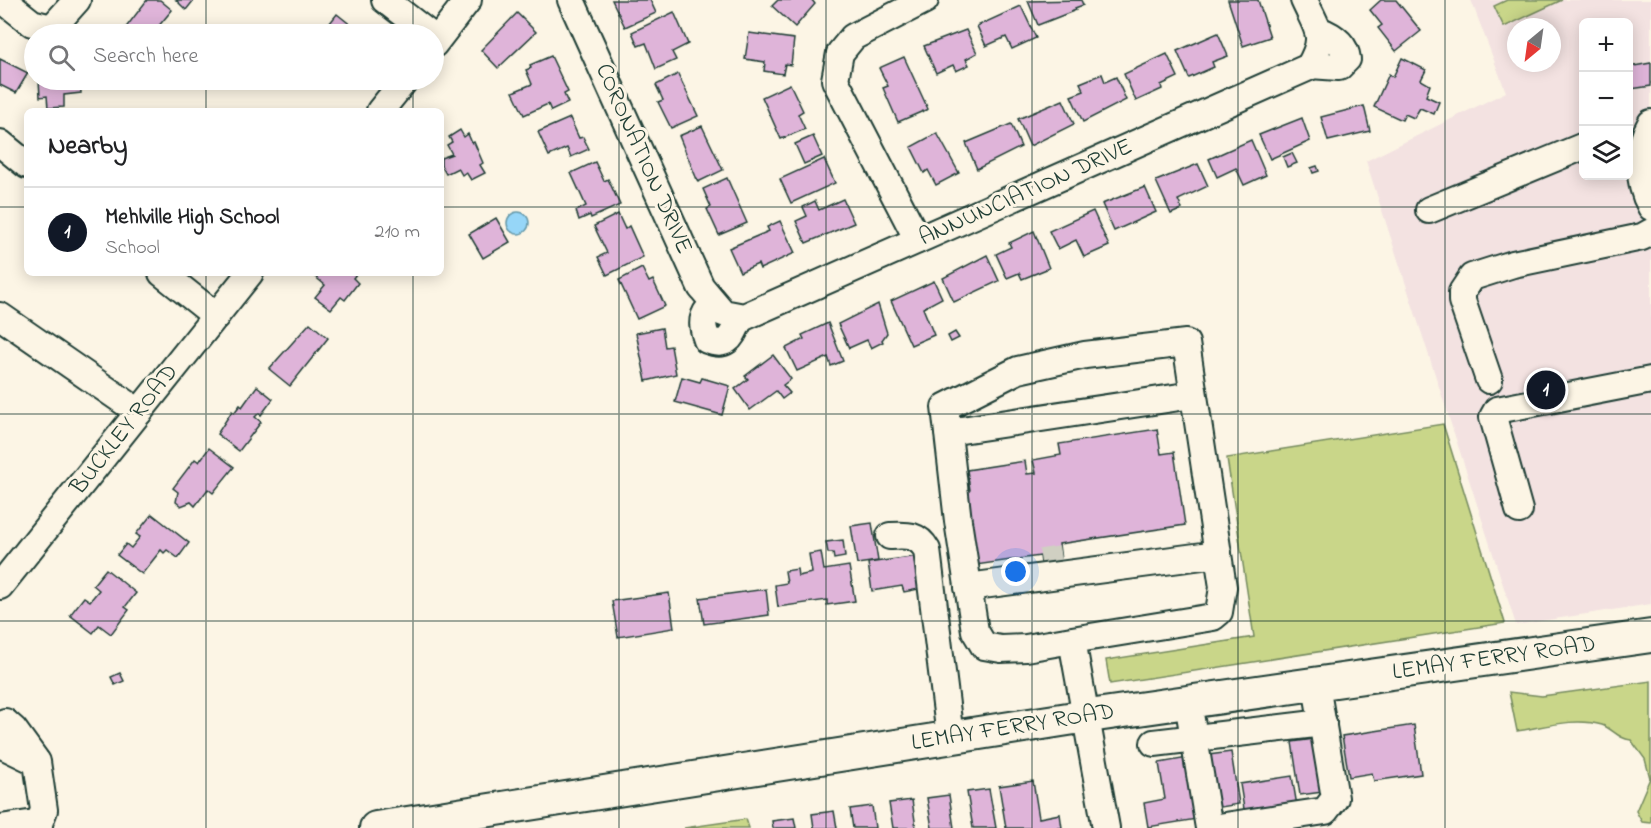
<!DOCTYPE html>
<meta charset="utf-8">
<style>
:root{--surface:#fff;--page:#f6f6f6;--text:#202124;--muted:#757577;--line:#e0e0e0;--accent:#111827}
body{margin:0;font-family:"Indie Flower",sans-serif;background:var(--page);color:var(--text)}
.controls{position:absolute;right:18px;top:18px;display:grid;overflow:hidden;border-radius:9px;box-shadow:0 3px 15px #0003}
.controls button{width:54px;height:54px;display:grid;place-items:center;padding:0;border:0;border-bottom:2px solid var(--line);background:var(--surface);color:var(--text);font:30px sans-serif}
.compass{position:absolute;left:1507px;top:18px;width:54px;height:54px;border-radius:50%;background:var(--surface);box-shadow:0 3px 15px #0003;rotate:209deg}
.you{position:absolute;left:1016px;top:572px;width:21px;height:21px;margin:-15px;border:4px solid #fff;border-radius:50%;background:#1a73e8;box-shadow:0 0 0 9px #1a73e833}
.badge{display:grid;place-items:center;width:39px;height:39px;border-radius:50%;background:var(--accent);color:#fff;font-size:20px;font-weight:700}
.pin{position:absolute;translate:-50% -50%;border:3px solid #fff;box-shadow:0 2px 6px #0006}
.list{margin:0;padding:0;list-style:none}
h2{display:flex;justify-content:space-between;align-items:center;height:78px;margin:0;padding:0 24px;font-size:26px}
h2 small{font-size:20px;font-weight:400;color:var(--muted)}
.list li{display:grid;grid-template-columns:39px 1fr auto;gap:18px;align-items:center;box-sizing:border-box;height:90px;padding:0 24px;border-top:2px solid var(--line)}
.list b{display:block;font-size:22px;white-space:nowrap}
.list p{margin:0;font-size:20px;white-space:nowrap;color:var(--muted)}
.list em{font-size:20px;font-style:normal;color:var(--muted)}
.icon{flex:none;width:33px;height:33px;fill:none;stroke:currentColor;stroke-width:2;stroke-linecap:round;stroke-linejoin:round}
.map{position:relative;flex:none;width:1651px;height:828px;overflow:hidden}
.search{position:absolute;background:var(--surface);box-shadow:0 3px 15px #0003;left:24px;top:24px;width:420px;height:66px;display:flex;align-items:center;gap:15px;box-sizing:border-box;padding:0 21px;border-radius:33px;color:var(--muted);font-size:22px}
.panel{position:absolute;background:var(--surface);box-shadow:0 3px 15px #0003;left:24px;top:108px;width:420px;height:168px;border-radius:9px}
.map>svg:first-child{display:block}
.built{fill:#f3e2e1;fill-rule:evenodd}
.green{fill:#c9d689;stroke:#748a5e;stroke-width:1.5}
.water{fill:#96d6f8;stroke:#69a;stroke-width:1.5}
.building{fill:#dfb4d9;stroke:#1f3d34;stroke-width:1.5}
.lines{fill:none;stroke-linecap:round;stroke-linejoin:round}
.minor-tunnel{stroke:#d0d0c2;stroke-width:26;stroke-dasharray:26 13;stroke-linecap:butt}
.minor-casing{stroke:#1f3d34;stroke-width:30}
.major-casing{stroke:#1f3d34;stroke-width:36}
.minor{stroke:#fcf5e5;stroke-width:26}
.major{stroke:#fcf5e5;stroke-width:32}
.grid{fill:none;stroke:#1f3d34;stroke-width:1.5;stroke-opacity:0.55}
.labels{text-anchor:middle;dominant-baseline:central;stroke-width:6;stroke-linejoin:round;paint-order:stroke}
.street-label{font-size:24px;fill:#1f3d34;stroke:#fcf5e5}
</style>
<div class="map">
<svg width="1651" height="828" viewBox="0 0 1651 828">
<rect width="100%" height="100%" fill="#fcf5e5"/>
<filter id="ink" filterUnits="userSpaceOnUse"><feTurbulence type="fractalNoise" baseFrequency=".0167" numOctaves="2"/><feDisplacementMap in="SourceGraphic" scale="12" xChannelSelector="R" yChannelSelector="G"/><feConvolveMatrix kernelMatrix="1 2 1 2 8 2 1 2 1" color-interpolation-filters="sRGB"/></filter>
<g filter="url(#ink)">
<path class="built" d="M1471 0H1651V604L1516 625 1366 161 1506 92ZM1584 22H1628V176H1584ZM1516 27H1552V63H1516Z"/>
<g class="green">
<path d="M1507 0H1562L1504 27 1494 6Z"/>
<path d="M1443 424 1505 623 1110 684 1106 660 1254 637 1227 458Z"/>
<path d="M1651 681V823L1642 822 1636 811 1650 778 1645 759 1631 740C1618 739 1613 729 1602 725 1574 717 1544 727 1517 731L1509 692 1542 696Z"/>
<path d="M746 819 749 828H684Z"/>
</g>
<circle class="water" cx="518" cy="223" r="11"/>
<g class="building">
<path d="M147 0H160L172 10 152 34H130L124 30Z"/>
<path d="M176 0H194L186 10Z"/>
<path d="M612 0H650L656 13 625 27Z"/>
<path d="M778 0H812L815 4 795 27 772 6Z"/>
<path d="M1081 0 1083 5 1075 8 1076 10 1038 25 1028 1Z"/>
<path d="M1228 0H1258L1270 37 1243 46Z"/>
<path d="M1381 0H1396L1421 31 1396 51 1378 28 1382 25 1370 10Z"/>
<path d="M1021 6 1036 38 1012 49 1006 37 986 46 977 26Z"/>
<path d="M674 12 688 44 672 52 676 60 656 69 646 43 638 46 632 32Z"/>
<path d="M517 13 536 32 498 68 481 50Z"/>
<path d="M337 14 362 34 322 33Z"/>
<path d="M966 30 977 53 966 59 969 65 956 71 953 65 936 73 924 46Z"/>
<path d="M749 33 794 39 791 65 785 64 783 74 764 71 765 62 745 59Z"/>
<path d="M1218 33 1228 56 1212 62 1214 67 1189 78 1177 51Z"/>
<path d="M1167 54 1178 77 1161 85 1162 89 1136 101 1124 74Z"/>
<path d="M551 56 568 92 564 94 568 103 551 111 548 104 524 115 513 92 532 84 526 70 531 68 530 65Z"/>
<path d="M904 57 928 109 898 122 883 88 888 86 879 68Z"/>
<path d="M1402 58 1426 70 1421 80 1430 85 1426 96 1439 102 1434 114 1420 108 1414 118 1405 114 1402 120 1374 107 1389 74 1393 77Z"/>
<path d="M0 59 28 73 16 93 0 85Z"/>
<path d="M1651 63V86L1631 89 1628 67Z"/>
<path d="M678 74 698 116 671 128 658 102 663 100 656 85Z"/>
<path d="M1102 74 1105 82 1116 77 1126 100 1083 122 1071 96 1084 91 1080 83Z"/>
<path d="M39 80H80L81 93 64 95V107L48 108 47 96 40 97Z"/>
<path d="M790 84 803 111 798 114 805 129 781 139 762 97Z"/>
<path d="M1063 100 1074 124 1030 146 1018 119Z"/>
<path d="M1364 106 1370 131 1328 141 1321 117Z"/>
<path d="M570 118 579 138 583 137 589 149 571 157 567 148 549 156 538 132Z"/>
<path d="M1302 118 1310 141 1270 159 1259 135Z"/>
<path d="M1011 124 1021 147 977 169 966 143Z"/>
<path d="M702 126 723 170 698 182 679 136Z"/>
<path d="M460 130 464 137 468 134 472 143 474 142 483 163 480 165 485 173 471 180 466 172 462 175 458 168 446 174 441 165V158L452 154 447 145 452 142 449 137Z"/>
<path d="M937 133 959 173 936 185 928 170 924 173 911 147Z"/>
<path d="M813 136 822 156 804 164 795 144Z"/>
<path d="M1251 140 1266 175 1244 185 1236 168 1217 177 1209 159Z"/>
<path d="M1292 153 1297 163 1287 167 1283 157Z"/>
<path d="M824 159 835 183 791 203 780 179Z"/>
<path d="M595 162 604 181 608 179 620 205 591 218 590 215 579 220 576 211 586 206 571 173Z"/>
<path d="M1198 164 1208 186 1178 200 1182 209 1171 214 1156 181Z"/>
<path d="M1317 166 1319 171 1313 173 1311 168Z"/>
<path d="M727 178 747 223 719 235 707 209 711 207 703 189Z"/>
<path d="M1145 187 1156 212 1114 231 1102 204Z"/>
<path d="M843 199 854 223 806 243 796 221 807 216 803 207 815 201 819 210Z"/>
<path d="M1093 211 1109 246 1084 257 1076 240 1058 249 1049 231Z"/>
<path d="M618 214 625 229 629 226 643 257 607 275 598 257 607 253 594 226Z"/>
<path d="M496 218 510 242 483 258 469 234Z"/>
<path d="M780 221 795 253 760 269 758 264 740 272 729 248 769 231 767 227Z"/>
<path d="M1034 231 1049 268 1022 279 1019 273 1007 278 996 254 1011 247 1009 243Z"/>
<path d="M987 255 999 281 954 302 943 278Z"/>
<path d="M642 268 649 282 653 280 665 306 637 319 619 280Z"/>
<path d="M315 273H357L353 278 358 283 345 300 341 297 331 309 315 297 325 285 313 275Z"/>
<path d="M934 281 942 298 923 308 934 335 911 345 891 301Z"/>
<path d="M878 304 887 333 882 340 883 342 871 348 867 340 849 348 838 324Z"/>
<path d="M310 323 328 338 290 386 269 369Z"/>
<path d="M828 323 843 361 831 366 828 357 797 371 786 348 804 339 802 335Z"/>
<path d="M662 328 665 347 671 346 676 374 646 381 636 333Z"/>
<path d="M955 332 959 338 951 342 948 336Z"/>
<path d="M773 355 791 379 783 385 790 393 782 399 776 391 750 410 735 389 748 379 745 376Z"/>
<path d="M682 377 700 382 702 378 730 386 722 415 675 402Z"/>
<path d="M257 386 273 399 261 415 259 413 255 417 261 422 239 451 217 434 232 411 234 413 240 405 242 407Z"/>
<path d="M1157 429 1161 454 1174 452 1185 525 1059 544 1062 568 1042 571 1040 556 976 565 964 491 970 490 967 470 1025 461 1027 474 1036 473 1033 460 1061 455 1059 444Z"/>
<path d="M209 448 234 467 213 493 208 489 195 506 191 502 181 506 176 502 178 492 173 488 195 459 199 462Z"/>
<path d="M152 514 189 543 178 558 167 550 164 553 161 550 142 574 117 555 126 544 131 548 140 537 136 534Z"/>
<path d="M872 523 878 561 857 564 851 526Z"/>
<path d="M843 540 845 557 834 559 833 553H828L826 542Z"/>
<path d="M821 552 824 570 849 566 855 601 827 605V600L778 607 775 585 787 583 785 571 797 569 798 576 812 573 809 554Z"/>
<path d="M918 556 919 589 904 592 902 586 872 591 868 563Z"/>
<path d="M106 569 136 593 125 607 129 610 111 634 99 625 93 633 70 615 84 597 90 601 99 590 93 585Z"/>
<path d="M766 589 769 615 704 624 700 598Z"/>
<path d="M669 593 674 628 618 637 612 601Z"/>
<path d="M120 673 124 681 115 685 111 677Z"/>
<path d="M1414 725 1421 774 1374 781 1372 773 1349 777 1342 736Z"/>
<path d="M1322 738 1330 791 1300 795 1292 742Z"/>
<path d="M1231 752 1239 804 1209 809 1201 756Z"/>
<path d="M1193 757 1203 818 1148 827 1144 803 1165 799 1159 763Z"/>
<path d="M1292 776 1297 806 1245 815 1240 784Z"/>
<path d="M1033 781 1039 818 1060 814 1062 828H1006L999 786Z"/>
<path d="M989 789 996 828H973L967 792Z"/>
<path d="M949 795 954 828H932L927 798Z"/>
<path d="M912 800 916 828H893L889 803Z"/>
<path d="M872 806 875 828H853L850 809Z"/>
<path d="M834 811 837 828H814L812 814Z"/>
<path d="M794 818 796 828H773L772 821Z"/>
</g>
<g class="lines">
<path class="minor-tunnel" d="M1041 562 1061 559"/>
<g class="minor-casing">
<g id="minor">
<path d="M3 0 32 23 52 28 77 0"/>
<path d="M385 0 429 34"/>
<path d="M571 0 701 287 723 313 744 317 1309 67C1327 36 1318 31 1304 0"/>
<path d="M434 44 468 0"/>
<path d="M1310 65 1339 67 1347 59C1345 43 1332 35 1318 30"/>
<path d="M380 111 405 80"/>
<path d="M1651 123C1637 147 1637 182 1651 207"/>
<path d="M0 143 27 165"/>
<path d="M1429 210 1584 146"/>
<path d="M918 240 835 80 840 53 853 37 925 0"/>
<path d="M162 273 216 316"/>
<path d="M714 303C701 315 701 324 707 340 730 349 732 334 741 317"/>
<path d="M0 316 139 412"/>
<path d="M1489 380 1462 301V292L1472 277 1513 264 1642 237 1651 232"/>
<path d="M948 432 1193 395"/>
<path d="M1519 510 1493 417 1497 410 1651 380"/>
<path d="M890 536C907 535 918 534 927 550L950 737"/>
<path d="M0 586 250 273"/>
<path d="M968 587 1218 554"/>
<path d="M1072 640 1026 648 1001 649 984 646 975 631 958 521 945 407 1018 370 1085 355 1186 343 1223 587 1219 612 1213 617 1072 640 1106 828"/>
<path d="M1188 702 1209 828"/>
<path d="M5 722 14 730 35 759"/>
<path d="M1154 743 1323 723"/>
<path d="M0 744 37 762 44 810 38 826"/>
<path d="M0 828 35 823 39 828"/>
<path d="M1212 828 1325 811 1335 798 1316 685"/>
</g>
</g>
<g class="major-casing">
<path id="major" d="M376 828 1068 719 1651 636"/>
</g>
<use href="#minor" class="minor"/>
<use href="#major" class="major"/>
</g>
</g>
<path class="grid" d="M206 0V34M413 0V34M619 0V828M826 0V828M1032 0V828M1238 0V828M1445 0V828M206 80V111M413 80V111M0 207H27M441 207H1651M206 273V828M413 273V828M0 414H1651M0 621H1651"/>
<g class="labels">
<g class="street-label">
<text transform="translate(643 159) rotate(66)">CORONATION DRIVE</text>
<text transform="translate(1026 193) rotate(-24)">ANNUNCIATION DRIVE</text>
<text transform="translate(125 430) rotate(-52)">BUCKLEY ROAD</text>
<text transform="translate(1494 659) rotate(-8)">LEMAY FERRY ROAD</text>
<text transform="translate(1013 728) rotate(-9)">LEMAY FERRY ROAD</text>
</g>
</g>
</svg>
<div class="controls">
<button>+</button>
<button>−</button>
<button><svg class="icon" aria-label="layers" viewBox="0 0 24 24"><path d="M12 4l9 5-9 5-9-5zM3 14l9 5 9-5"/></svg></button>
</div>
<svg class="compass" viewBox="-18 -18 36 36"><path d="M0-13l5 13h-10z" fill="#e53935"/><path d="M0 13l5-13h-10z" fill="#757577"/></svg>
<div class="you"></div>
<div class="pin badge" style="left:1546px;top:390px">1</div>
<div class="search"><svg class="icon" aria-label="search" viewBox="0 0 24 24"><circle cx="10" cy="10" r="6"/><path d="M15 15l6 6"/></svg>Search here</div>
<section class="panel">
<h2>Nearby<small></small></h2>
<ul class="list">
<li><span class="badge">1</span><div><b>Mehlville High School</b><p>School</p></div><em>210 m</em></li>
</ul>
</section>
</div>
